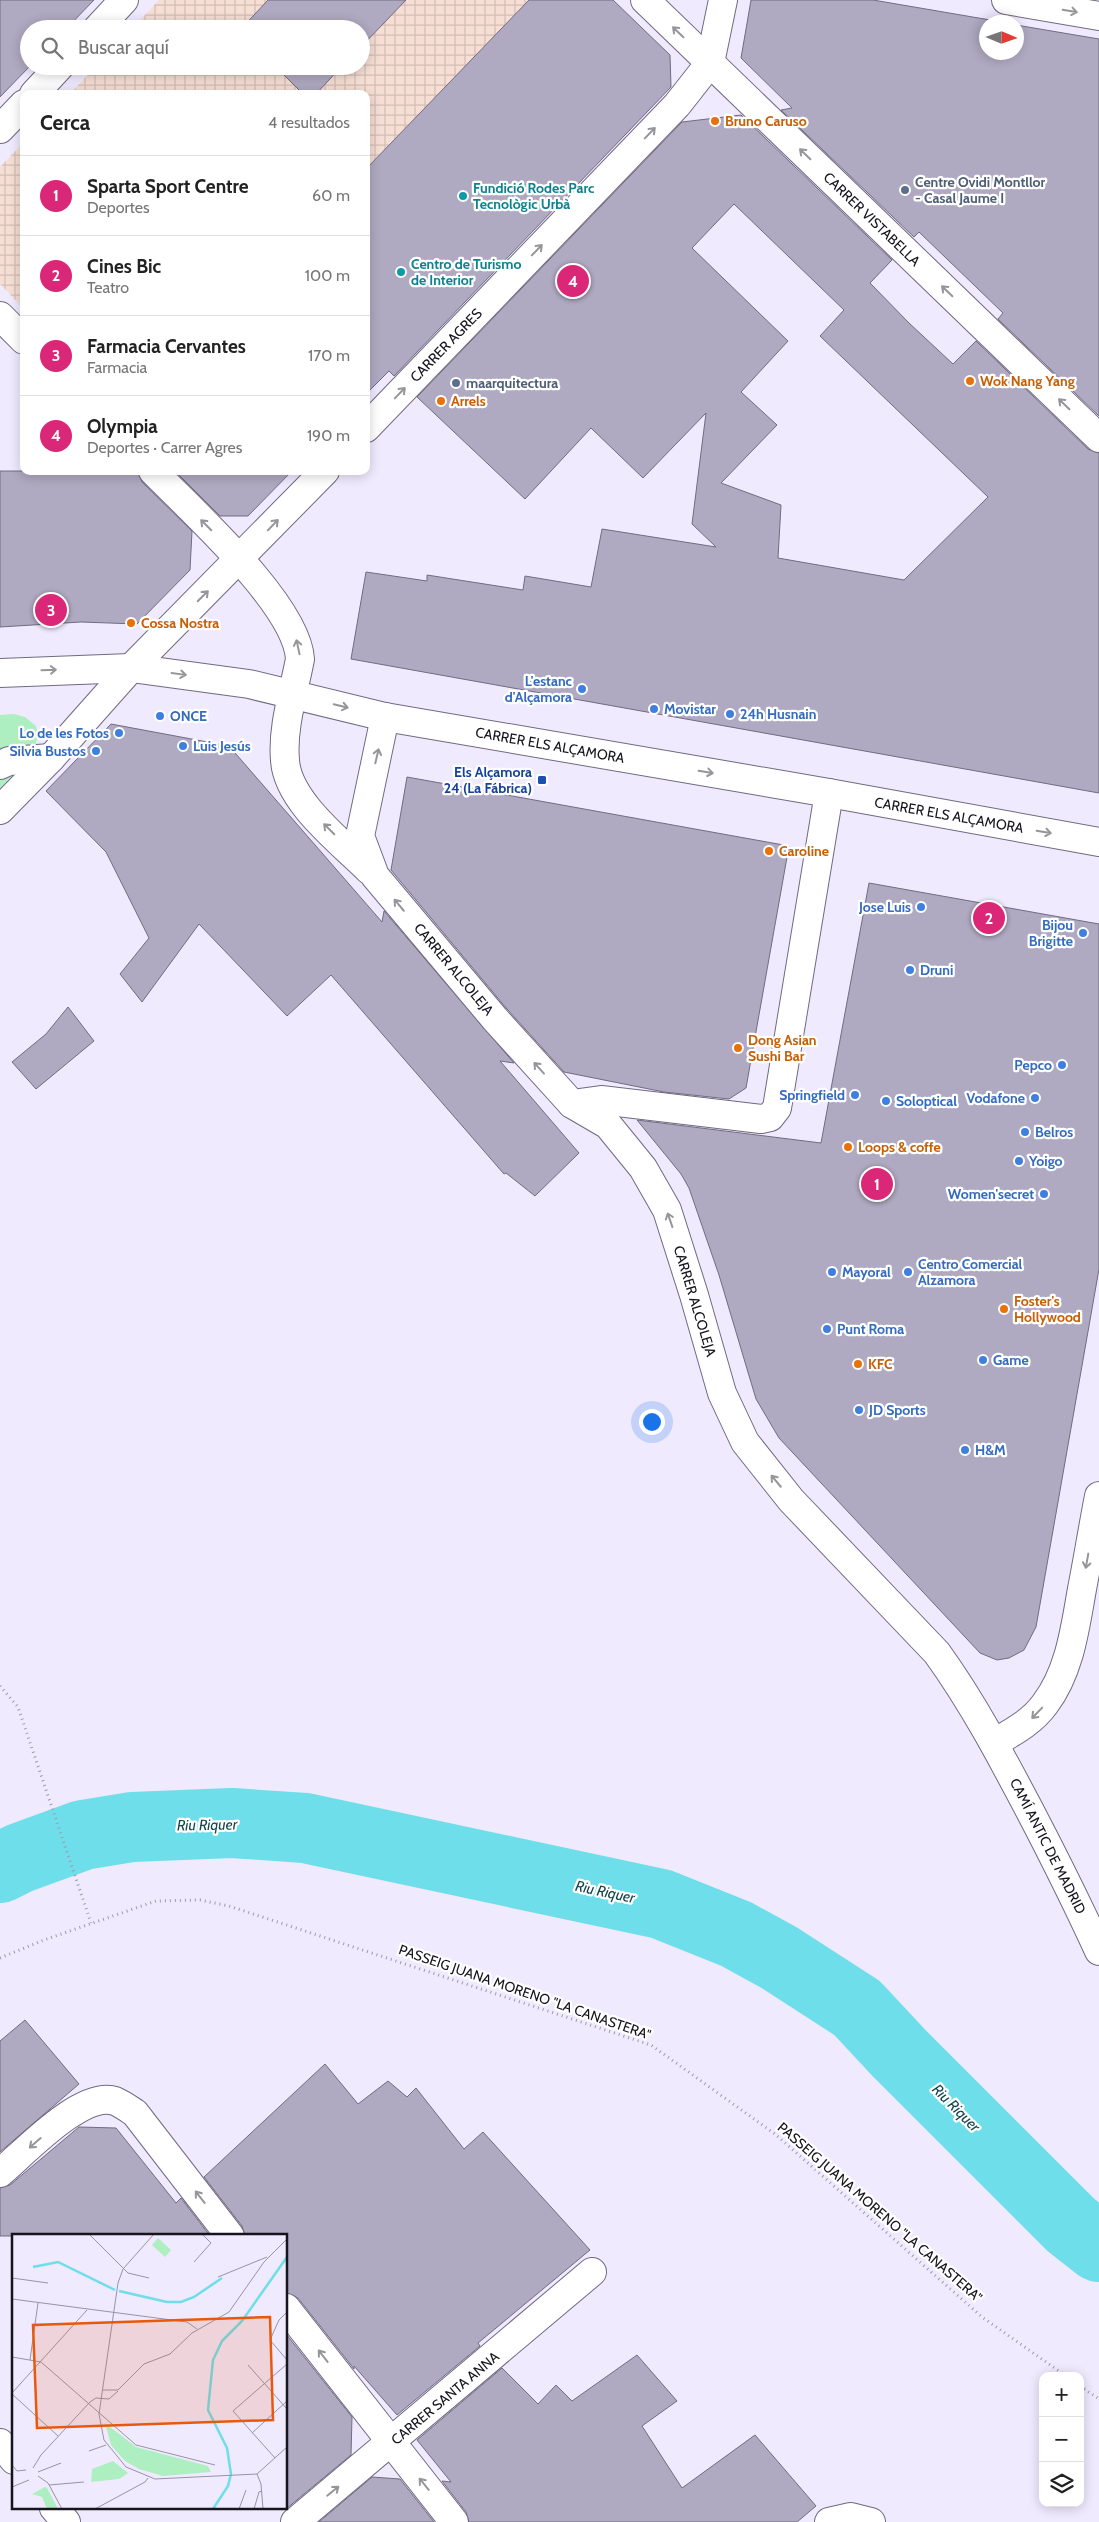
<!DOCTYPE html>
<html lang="es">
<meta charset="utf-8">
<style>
:root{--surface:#fff;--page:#f6f6f6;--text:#222;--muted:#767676;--line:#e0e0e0;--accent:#db2777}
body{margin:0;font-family:Cabin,sans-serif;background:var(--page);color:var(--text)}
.controls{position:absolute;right:15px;bottom:15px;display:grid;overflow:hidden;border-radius:10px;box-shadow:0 2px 12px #0003}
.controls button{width:45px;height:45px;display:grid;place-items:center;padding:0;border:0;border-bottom:1px solid var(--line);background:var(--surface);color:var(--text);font:25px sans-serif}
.compass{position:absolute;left:979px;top:15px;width:45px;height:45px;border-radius:50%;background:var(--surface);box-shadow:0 2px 12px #0003;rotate:92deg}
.you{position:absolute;left:651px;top:1421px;width:18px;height:18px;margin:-12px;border:4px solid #fff;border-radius:50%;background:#1a73e8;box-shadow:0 0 0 8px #1a73e833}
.badge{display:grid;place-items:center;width:32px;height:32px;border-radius:50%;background:var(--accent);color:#fff;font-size:16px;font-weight:700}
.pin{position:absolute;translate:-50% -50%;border:2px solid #fff;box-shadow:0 1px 5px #0006}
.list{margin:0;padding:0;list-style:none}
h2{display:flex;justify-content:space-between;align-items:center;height:65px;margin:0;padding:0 20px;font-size:21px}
h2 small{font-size:16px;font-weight:400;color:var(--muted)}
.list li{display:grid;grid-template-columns:32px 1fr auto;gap:15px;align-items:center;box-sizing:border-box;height:80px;padding:0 20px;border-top:1px solid var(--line)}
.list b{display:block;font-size:19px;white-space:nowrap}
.list p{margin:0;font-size:16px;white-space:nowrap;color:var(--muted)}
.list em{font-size:16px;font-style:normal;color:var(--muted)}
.icon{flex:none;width:28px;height:28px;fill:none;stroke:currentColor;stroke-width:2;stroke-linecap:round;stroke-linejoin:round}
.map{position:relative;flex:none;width:1099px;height:2522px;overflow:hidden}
.search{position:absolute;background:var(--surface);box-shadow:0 2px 12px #0003;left:20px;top:20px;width:350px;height:55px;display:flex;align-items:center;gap:12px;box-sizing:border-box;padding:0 18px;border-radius:28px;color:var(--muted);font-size:19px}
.panel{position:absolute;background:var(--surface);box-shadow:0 2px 12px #0003;left:20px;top:90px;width:350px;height:385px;border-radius:10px}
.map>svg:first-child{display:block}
.industrial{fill:url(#industrial-grid)}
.green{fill:#aeefc1}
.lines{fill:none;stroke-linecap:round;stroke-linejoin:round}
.river{stroke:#6edeea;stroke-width:70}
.building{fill:#afa9c1;stroke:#726c82;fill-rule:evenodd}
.pedestrian-casing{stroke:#706a80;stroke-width:30}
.minor-casing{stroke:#706a80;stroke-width:30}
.primary-casing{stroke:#706a80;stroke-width:30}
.path{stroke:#9e9aaa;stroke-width:3;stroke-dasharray:1 4;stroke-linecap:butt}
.pedestrian{stroke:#fff;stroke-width:28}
.minor{stroke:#fff;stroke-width:28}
.primary{stroke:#fff;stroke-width:28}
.oneway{stroke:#969599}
.food-dot{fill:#e8710a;stroke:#fff;stroke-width:2}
.service-dot{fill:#5c6f8a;stroke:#fff;stroke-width:2}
.culture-dot{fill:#0f9aa8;stroke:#fff;stroke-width:2}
.shop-dot{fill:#3f7fe0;stroke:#fff;stroke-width:2}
.transit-dot{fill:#1a4fb4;stroke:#fff;stroke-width:2}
.labels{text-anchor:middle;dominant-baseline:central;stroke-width:4.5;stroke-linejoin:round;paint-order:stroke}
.food-label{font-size:14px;font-weight:bold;fill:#c56008;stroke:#fff;text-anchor:start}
.service-label{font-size:14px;font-weight:bold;fill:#4e5e75;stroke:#fff;text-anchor:start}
.culture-label{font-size:14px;font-weight:bold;fill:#0d838f;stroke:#fff;text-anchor:start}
.street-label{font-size:14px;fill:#16141c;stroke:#fff}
.shop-label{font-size:14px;font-weight:bold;fill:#366cbe;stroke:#fff;text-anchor:start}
.transit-label{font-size:14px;font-weight:bold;fill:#164399;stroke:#fff;text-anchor:end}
.water-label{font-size:15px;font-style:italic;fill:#14474d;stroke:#fff}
.inset-river{fill:none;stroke:#6edeea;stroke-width:2.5}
.inset-road{fill:none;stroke:#9894a4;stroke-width:1}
.view{fill:#e8590c;fill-opacity:0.15;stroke:#e8590c;stroke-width:2.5}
.inset-edge{fill:none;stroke:#16141c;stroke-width:2.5}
</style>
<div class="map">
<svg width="1099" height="2522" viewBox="0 0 1099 2522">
<defs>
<pattern id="industrial-grid" width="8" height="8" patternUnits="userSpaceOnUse" patternTransform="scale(1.25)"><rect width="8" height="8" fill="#f6ded4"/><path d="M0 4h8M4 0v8" fill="none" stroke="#d2beb5"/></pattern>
</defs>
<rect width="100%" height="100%" fill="#efeafe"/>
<g class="industrial">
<path d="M159 0H613L670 55 671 79 366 394V94H70L96 66H361V29H132Z"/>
<path d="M24 142V309L0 284V167Z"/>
</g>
<path class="green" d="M14 714 25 717 36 726C44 750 15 772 0 788V715Z"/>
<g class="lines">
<path class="river" d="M0 1868 20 1858 83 1835 132 1827 232 1823 305 1828 661 1904 736 1934 778 1957 857 2008 899 2053 1071 2225 1099 2247"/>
</g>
<g class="building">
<path d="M0 0H94L66 29H29L30 66 0 97Z"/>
<path d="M268 0H406L361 47V29H241Z"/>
<path d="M529 0H613L670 55 671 87 394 376 389 371 366 394V169Z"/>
<path d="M751 0H873L1002 22H986V52H1016V25L1099 39V416L998 319 1003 313 919 232 914 237 781 110 792 108 741 58Z"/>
<path d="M275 66H342L316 94H303Z"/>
<path d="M741 115 892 260 870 283 909 323 953 364 976 341 1088 449 1099 453V793L351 659 366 572 427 581V575L523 590 525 576 591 587 602 529 716 547 692 524 706 413 643 478 591 428 525 499 417 397 682 122ZM734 204 844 310 820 336 988 497 904 580 778 558 781 505 721 483 777 425 741 392 788 341 692 248Z"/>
<path d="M0 471H138L142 482 192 531 190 570 137 624 81 622 0 627Z"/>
<path d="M175 471H292L248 516H220Z"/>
<path d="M111 724 229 746 382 922 384 911 514 1063 500 1061 579 1153 535 1196 506 1173 504 1174 331 975 287 1016 199 924 142 1002 120 974 149 938 106 852 46 791Z"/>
<path d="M407 777 789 846 746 1088 729 1099 664 1092 564 1072 507 1009 391 870Z"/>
<path d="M869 883 1099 924V1269L1036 1627 1024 1650 1009 1658 997 1660 980 1653 779 1438 756 1399 719 1275 689 1188 681 1174 637 1120 821 1143Z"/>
<path d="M68 1007 94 1041 36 1089 12 1062 46 1034Z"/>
<path d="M25 2020 79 2084 0 2152V2041Z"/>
<path d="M325 2064 358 2104 388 2081 407 2097 416 2088 464 2149 483 2132 590 2250 478 2343 480 2346 397 2415 354 2366V2369L298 2298 286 2293V2236H245L242 2226 204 2177Z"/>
<path d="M79 2127 116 2128 176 2203 181 2198 210 2236H0V2188L10 2185Z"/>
<path d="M286 2334 352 2417 351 2455 286 2509Z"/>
<path d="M637 2355 677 2401 642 2426 682 2488 755 2435 816 2506 797 2522H469L466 2512 442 2481 451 2482 417 2440 502 2368 538 2404 556 2385 572 2401Z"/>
<path d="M372 2477 400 2479 434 2522H319Z"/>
</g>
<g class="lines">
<g class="pedestrian-casing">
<g id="pedestrian">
<path d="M0 765 9 761 51 758"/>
<path d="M572 1104 601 1100 761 1119 770 1117 777 1108 829 793"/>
</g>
</g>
<g class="minor-casing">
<g id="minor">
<path d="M645 0 1099 438"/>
<path d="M1006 0 1099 16"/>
<path d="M97 29 124 0"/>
<path d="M34 94 60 66"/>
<path d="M0 129 24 104"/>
<path d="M0 316 24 340"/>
<path d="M366 428 677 105 710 63 723 0"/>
<path d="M153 471C192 511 297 605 300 659 294 691 282 727 285 760 287 801 341 842 369 870"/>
<path d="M385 717 360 836 375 876 495 1019 572 1104 608 1125 643 1168 667 1210 694 1295 722 1393 745 1442 791 1500 937 1653C973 1703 1001 1756 1030 1811 1054 1857 1077 1903 1099 1951"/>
<path d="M0 810 51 758 131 668 325 471"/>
<path d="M994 1743C1013 1732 1032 1722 1045 1704 1070 1671 1075 1628 1082 1589 1088 1558 1093 1527 1099 1496"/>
<path d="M0 2173C24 2153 82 2090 115 2101 122 2104 129 2109 135 2113L230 2236"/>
<path d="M286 2308 454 2522"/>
<path d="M0 2443 14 2460"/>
<path d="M54 2508 66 2522"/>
<path d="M295 2522 592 2272"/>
<path d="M829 2522 851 2517 871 2522"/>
</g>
</g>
<g class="primary-casing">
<path id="primary" d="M0 673 131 668 249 684 385 717 829 793 1099 842"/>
</g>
<g class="path">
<path d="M0 1686 18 1707 91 1923"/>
<path d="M0 1958 44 1940 156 1901 200 1900 229 1906 651 2045 775 2134 982 2317 1066 2376"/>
<path d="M1080 2386 1099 2399"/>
</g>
<use href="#pedestrian" class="pedestrian"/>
<use href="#minor" class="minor"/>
<use href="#primary" class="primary"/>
</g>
<defs><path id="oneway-shaft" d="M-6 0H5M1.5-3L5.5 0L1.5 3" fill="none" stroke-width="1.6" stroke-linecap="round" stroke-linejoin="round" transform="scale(1.25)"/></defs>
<g class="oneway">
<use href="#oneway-shaft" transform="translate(1070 11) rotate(10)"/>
<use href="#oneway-shaft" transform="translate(678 32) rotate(-136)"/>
<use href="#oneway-shaft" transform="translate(650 133) rotate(-46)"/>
<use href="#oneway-shaft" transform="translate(805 154) rotate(-136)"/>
<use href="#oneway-shaft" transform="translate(537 250) rotate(-46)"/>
<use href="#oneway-shaft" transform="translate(947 291) rotate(-136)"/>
<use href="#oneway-shaft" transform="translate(400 393) rotate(-46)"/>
<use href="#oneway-shaft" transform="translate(1064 404) rotate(-136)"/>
<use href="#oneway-shaft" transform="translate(206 525) rotate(-135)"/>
<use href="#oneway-shaft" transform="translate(273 525) rotate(-46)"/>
<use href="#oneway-shaft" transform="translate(203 596) rotate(-45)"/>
<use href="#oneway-shaft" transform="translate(298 647) rotate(-102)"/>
<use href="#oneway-shaft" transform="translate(49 670) rotate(-2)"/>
<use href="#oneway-shaft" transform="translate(179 674) rotate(8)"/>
<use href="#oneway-shaft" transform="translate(341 706) rotate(14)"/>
<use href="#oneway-shaft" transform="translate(377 756) rotate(-77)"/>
<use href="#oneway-shaft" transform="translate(706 772) rotate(9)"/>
<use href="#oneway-shaft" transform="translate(329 829) rotate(-135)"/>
<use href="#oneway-shaft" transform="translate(1044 832) rotate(10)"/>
<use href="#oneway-shaft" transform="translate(399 905) rotate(-130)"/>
<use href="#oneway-shaft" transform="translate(539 1068) rotate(-132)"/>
<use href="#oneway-shaft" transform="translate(670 1220) rotate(-109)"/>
<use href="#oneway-shaft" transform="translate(776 1481) rotate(-130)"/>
<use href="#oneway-shaft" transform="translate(1087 1561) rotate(100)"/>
<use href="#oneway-shaft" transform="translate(1037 1713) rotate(134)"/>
<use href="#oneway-shaft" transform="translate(35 2143) rotate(139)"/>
<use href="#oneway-shaft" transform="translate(200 2197) rotate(-128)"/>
<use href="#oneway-shaft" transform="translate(323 2356) rotate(-128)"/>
<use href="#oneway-shaft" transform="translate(424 2484) rotate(-129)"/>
<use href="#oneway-shaft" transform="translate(333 2491) rotate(-39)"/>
</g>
<g class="food-dot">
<circle cx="715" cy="121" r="5"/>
<circle cx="970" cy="381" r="5"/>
<circle cx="441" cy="401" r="5"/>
<circle cx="131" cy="623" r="5"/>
<circle cx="769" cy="851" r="5"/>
<circle cx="738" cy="1048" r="5"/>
<circle cx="848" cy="1147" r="5"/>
<circle cx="1004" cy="1309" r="5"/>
<circle cx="858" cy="1364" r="5"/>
</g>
<g class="service-dot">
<circle cx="905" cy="190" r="5"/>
<circle cx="456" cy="383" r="5"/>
</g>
<g class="culture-dot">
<circle cx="463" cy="196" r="5"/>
<circle cx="401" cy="272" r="5"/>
</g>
<g class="shop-dot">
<circle cx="582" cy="689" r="5"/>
<circle cx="654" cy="709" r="5"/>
<circle cx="730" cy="714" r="5"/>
<circle cx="160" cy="716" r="5"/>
<circle cx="119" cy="733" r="5"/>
<circle cx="183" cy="746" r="5"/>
<circle cx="96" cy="751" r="5"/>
<circle cx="921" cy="907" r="5"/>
<circle cx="1083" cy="933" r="5"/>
<circle cx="910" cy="970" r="5"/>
<circle cx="1062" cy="1065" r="5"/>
<circle cx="855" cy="1095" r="5"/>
<circle cx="1035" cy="1098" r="5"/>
<circle cx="886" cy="1101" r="5"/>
<circle cx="1025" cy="1132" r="5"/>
<circle cx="1019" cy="1161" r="5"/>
<circle cx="1044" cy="1194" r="5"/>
<circle cx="832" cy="1272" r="5"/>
<circle cx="908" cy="1272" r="5"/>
<circle cx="827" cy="1329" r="5"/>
<circle cx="983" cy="1360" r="5"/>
<circle cx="859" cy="1410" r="5"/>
<circle cx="965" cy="1450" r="5"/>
</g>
<rect class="transit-dot" x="537" y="775" width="10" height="10" rx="2.5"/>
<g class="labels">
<g class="food-label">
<text x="725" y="121">Bruno Caruso</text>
<text x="980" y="381">Wok Nang Yang</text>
<text x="451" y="401">Arrels</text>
<text x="141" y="623">Cossa Nostra</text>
<text x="779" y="851">Caroline</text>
<text x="748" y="1040">Dong Asian<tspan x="748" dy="16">Sushi Bar</tspan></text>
<text x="858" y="1147">Loops &amp; coffe</text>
<text x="1014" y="1301">Foster's<tspan x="1014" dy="16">Hollywood</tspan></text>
<text x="868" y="1364">KFC</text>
</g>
<g class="service-label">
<text x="915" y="182">Centre Ovidi Montllor<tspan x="915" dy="16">- Casal Jaume I</tspan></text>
<text x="466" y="383">maarquitectura</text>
</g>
<g class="culture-label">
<text x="473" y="188">Fundició Rodes Parc<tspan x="473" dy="16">Tecnològic Urbà</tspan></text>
<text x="411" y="264">Centro de Turismo<tspan x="411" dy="16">de Interior</tspan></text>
</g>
<g class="street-label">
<text transform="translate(872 219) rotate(44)">CARRER VISTABELLA</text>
<text transform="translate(446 345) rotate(-46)">CARRER AGRES</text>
<text transform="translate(550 745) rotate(10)">CARRER ELS ALÇAMORA</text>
<text transform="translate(949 815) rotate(10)">CARRER ELS ALÇAMORA</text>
<text transform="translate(454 969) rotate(50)">CARRER ALCOLEJA</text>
<text transform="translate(695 1301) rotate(73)">CARRER ALCOLEJA</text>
<text transform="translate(1048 1846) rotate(63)">CAMÍ ANTIC DE MADRID</text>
<text transform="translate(525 1992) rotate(19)">PASSEIG JUANA MORENO "LA CANASTERA"</text>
<text transform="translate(880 2212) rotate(41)">PASSEIG JUANA MORENO "LA CANASTERA"</text>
<text transform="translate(445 2398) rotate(-40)">CARRER SANTA ANNA</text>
</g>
<g class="shop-label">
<text x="572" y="681" text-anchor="end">L'estanc<tspan x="572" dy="16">d'Alçamora</tspan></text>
<text x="664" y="709">Movistar</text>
<text x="740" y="714">24h Husnain</text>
<text x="170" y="716">ONCE</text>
<text x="109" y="733" text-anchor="end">Lo de les Fotos</text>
<text x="193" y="746">Luis Jesús</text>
<text x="86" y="751" text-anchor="end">Silvia Bustos</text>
<text x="911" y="907" text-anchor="end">Jose Luis</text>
<text x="1073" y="925" text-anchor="end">Bijou<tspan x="1073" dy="16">Brigitte</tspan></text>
<text x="920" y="970">Druni</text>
<text x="1052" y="1065" text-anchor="end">Pepco</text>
<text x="845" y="1095" text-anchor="end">Springfield</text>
<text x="1025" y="1098" text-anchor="end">Vodafone</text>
<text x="896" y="1101">Soloptical</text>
<text x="1035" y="1132">Belros</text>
<text x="1029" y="1161">Yoigo</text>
<text x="1034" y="1194" text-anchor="end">Women'secret</text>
<text x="918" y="1264">Centro Comercial<tspan x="918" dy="16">Alzamora</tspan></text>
<text x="842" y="1272">Mayoral</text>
<text x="837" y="1329">Punt Roma</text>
<text x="993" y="1360">Game</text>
<text x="869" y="1410">JD Sports</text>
<text x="975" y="1450">H&amp;M</text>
</g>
<g class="transit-label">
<text x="532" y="772">Els Alçamora<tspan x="532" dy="16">24 (La Fábrica)</tspan></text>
</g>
<g class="water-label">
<text transform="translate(207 1825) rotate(-1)">Riu Riquer</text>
<text transform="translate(605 1892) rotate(12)">Riu Riquer</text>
<text transform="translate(956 2108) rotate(45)">Riu Riquer</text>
</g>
</g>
<g transform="translate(12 2234)">
<rect width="275" height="275" fill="#efeafe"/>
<path d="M146 4 159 16 153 23 140 11ZM93 189 124 213 196 232 199 238 151 242 127 235 113 227 99 211ZM101 227 116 239 107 245 79 248 80 235ZM33 253 35 254 46 275H35L30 263 20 260Z" fill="#aeefc1"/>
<path class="inset-river" d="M21 33 46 28 103 56M107 57 155 68H169L182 63 210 44M201 275 216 252 219 240 215 214 196 176 201 126 210 107 230 87 275 23"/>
<path class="inset-road" d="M77 0 116 39 137 44M142 0 111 35 106 49 87 180 92 206 114 233 143 245 245 240M182 28 199 9 190 0M206 43 255 23M0 44 36 49M0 65 175 88 185 95M275 78 267 86 258 106 275 126M0 123 29 128 124 211 203 231M18 126 26 69M236 131 275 175M91 156H106L132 130 158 120 180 99 217 78 252 28 275 5M0 159 75 76M0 160 46 202M240 199 275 167M77 217 94 211M263 224 221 177 275 130M0 231 5 237 14 236M21 234 29 221 78 168 84 164 97 165 106 157M26 238 49 229M245 240 275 213M245 240 249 250 251 275M26 242 36 249 50 275M37 251 72 248M0 253 17 246M83 275 133 248 136 244M227 275 234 256M242 275 247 258 250 257"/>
<path class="view" d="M258 83 261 186 25 194 21 91Z"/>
<rect width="275" height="275" class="inset-edge"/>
</g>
</svg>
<div class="controls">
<button>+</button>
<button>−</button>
<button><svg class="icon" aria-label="layers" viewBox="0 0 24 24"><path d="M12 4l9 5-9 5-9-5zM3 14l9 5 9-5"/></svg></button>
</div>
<svg class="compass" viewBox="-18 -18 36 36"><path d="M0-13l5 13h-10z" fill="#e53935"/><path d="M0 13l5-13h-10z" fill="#767676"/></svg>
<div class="you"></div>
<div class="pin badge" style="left:877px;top:1184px">1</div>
<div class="pin badge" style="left:989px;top:918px">2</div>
<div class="pin badge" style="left:51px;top:610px">3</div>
<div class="pin badge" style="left:573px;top:281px">4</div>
<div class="search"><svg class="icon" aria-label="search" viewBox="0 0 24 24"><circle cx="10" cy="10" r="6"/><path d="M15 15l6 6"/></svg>Buscar aquí</div>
<section class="panel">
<h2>Cerca<small>4 resultados</small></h2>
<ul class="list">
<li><span class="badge">1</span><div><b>Sparta Sport Centre</b><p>Deportes</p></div><em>60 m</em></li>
<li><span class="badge">2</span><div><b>Cines Bic</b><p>Teatro</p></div><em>100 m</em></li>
<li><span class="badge">3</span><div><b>Farmacia Cervantes</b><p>Farmacia</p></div><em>170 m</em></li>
<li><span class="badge">4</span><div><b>Olympia</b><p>Deportes · Carrer Agres</p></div><em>190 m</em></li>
</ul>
</section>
</div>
